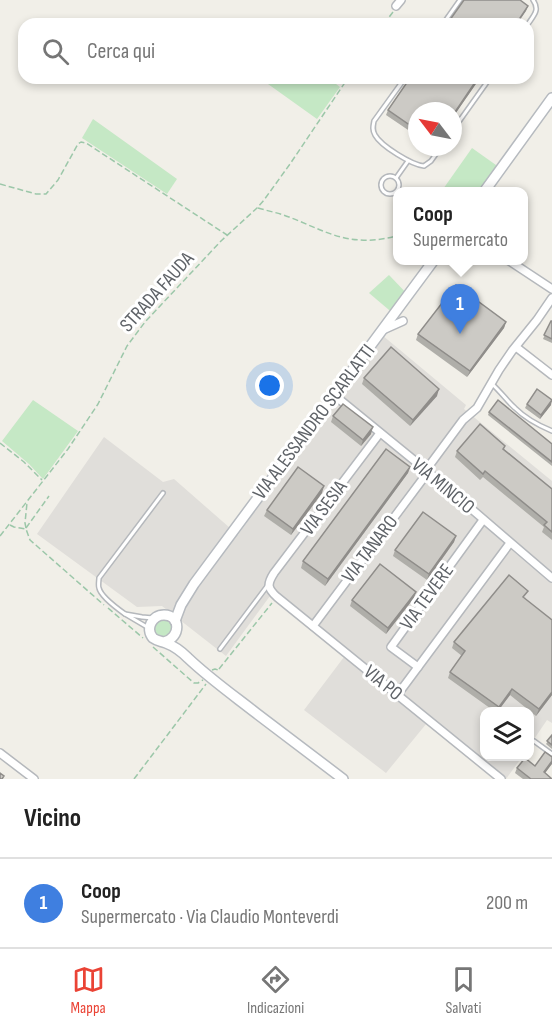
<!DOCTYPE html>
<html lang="it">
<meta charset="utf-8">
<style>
:root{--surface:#fff;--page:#f2f2f2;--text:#222;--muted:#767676;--line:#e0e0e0;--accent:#ea4335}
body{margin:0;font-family:"Sofia Sans Condensed",sans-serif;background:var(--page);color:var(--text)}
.controls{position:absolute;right:18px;bottom:18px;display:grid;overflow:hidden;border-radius:12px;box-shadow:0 3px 9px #0003}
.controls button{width:54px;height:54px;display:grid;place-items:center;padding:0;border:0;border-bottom:2px solid var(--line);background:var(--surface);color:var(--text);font:30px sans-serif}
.compass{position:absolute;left:408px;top:102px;width:54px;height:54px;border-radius:50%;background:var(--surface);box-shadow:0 3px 9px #0003;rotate:302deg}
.you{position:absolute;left:270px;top:386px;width:21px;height:21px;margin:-15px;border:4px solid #fff;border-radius:50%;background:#1a73e8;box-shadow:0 0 0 9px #1a73e833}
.badge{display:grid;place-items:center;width:39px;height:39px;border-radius:50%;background:var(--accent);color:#fff;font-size:20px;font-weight:700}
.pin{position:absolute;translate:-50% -50px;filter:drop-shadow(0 2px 3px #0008)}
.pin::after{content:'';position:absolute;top:32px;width:21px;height:18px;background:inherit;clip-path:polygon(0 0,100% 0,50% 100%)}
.popup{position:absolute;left:393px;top:187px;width:135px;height:78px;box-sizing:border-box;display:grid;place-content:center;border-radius:12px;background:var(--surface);filter:drop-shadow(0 2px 4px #0005);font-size:20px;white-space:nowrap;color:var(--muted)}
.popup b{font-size:22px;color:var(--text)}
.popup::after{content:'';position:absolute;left:50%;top:100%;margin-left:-12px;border:12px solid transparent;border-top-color:var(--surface)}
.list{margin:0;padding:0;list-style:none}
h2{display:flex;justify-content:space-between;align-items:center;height:78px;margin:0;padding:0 24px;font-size:26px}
h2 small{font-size:20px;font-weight:400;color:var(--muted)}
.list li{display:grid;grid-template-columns:39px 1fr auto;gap:18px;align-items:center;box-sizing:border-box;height:90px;padding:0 24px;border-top:2px solid var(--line)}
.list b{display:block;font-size:22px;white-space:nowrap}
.list p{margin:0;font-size:20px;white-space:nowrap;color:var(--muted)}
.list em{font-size:20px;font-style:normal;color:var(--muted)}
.icon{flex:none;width:33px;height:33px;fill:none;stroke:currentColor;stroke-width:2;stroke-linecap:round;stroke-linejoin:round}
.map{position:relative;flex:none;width:552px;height:779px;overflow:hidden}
.search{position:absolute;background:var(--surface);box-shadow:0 3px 9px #0003;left:18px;right:18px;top:18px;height:66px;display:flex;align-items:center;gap:15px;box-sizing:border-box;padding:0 21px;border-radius:18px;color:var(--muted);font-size:22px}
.sheet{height:168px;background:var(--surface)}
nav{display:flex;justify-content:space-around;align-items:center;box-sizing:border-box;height:84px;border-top:2px solid var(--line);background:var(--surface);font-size:16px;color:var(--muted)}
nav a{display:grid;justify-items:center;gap:3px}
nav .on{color:var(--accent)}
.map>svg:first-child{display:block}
.industrial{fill:#e0deda}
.green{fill:#c5e8c5}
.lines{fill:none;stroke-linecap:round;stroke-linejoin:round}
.lane-casing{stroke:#b5b8bc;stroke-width:6}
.street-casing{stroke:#b5b8bc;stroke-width:10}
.secondary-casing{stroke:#b6babf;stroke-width:12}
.path{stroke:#9cc7a9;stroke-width:1.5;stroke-dasharray:6 3;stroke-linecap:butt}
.lane{stroke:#fff;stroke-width:3}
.street{stroke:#fff;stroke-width:7}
.secondary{stroke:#fff;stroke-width:9}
.wall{fill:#afaea9}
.shaded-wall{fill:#8f8d8a}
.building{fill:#cccac5;stroke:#8f8d8a;stroke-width:1.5}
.labels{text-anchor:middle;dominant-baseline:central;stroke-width:6;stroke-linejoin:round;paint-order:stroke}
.street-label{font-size:20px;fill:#5f6368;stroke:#fff}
</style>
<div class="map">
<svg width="552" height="779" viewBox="0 0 552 779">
<rect width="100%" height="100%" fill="#f1efe8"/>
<path class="industrial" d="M382 335 466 405 464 409 552 481V723L547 720 530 745V712H484V756L522 757 506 779 431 718 386 773 304 710 344 657 270 596 226 656 162 606 137 607 37 534 104 437 163 482 174 479 238 535Z"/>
<g class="green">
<path d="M272 78H328L340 87 317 119 268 84Z"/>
<path d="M93 119 177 179 167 194 82 138Z"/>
<path d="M472 148 503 170 481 191 441 192Z"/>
<path d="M389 275 410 297 395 315 369 293Z"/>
<path d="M33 400 78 431 43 479 29 464 2 441Z"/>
<path d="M159 618 170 619 174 629 165 639 155 636 152 626Z"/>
</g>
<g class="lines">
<g class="lane-casing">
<g id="lane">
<path d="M443 24 460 0"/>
<path d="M528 24C534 15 540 10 533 0"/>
<path d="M405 78 374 121C373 126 372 130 375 135 381 146 412 165 424 166L431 161 441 147"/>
<path d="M453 130 490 78"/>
<circle cx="390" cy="185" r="9"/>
<path d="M396 178 408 161"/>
<path d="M492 384C501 392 507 401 515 408 525 418 540 426 552 431"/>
<path d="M125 614C118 609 101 597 99 588 98 586 99 580 99 578L163 493"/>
<path d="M147 627 125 614 142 617 153 618"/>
<path d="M220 649 268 585"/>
<path d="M534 741 552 754"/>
</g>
</g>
<g class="street-casing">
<g id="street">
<path d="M396 6 401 0"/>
<path d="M508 260 552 289"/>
<path d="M383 330 403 321"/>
<path d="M516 347 552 375"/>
<path d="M334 395 426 470 552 578"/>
<path d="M380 433 274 573C267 584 267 588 277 597L501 779"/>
<path d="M426 470 463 420 477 408 499 370 512 351 537 320 552 298"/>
<path d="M313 626 428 472"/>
<path d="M418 667 391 647 483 520"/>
<path d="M398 694 510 543"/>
<path d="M0 753 34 779"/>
</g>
</g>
<g class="secondary-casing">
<g id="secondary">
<path d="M484 192 552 98"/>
<path d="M175 621 181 605 194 584 434 260"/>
<path d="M164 642C181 638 181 615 164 615 152 615 145 629 153 638 157 641 161 641 166 643 174 646 182 652 188 658 209 678 233 695 256 713 285 735 314 757 343 779"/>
</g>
</g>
<g class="path">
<path d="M384 24 393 12"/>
<path d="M0 184 36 194H46L58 180 78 144 81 142 86 143 227 235"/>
<path d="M258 208C268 211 279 213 289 217 313 226 335 239 360 240 372 241 385 239 397 236"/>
<path d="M0 443 24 462 42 480"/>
<path d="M10 525 14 527 26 529 30 540 104 605"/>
<path d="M26 528 49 496"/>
<path d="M26 528 25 523 27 503"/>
<path d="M0 536 68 449 98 404 127 346 145 322 221 241 257 208 264 200 290 164 348 78"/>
<path d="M108 608 143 638"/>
<path d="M153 647 194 683H198L203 680"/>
<path d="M219 669 272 603"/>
<path d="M212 670 215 669 218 670"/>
<path d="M134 779 206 684"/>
</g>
<use href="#lane" class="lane"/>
<use href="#street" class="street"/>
<use href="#secondary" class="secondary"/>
</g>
<g class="wall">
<path d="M410 78H480L453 117 417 111V136L386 115 388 110Z"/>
<path d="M551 321H552V343L543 339Z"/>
<path d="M506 322 504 328 467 377 416 340 418 334Z"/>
<path d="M364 378 437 396 410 426 362 384Z"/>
<path d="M527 404 551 405 540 419 525 408Z"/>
<path d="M489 412 552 444V466L488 415Z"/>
<path d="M333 416 371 434 361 446 331 422Z"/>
<path d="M505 446 504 449 552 489V540L542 532 544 527 483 477 480 480 455 457 457 451Z"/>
<path d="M410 467 408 473 325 586 301 568 303 561Z"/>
<path d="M322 493 291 535 264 516 267 510Z"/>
<path d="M456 536 454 542 427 580 393 556 395 550Z"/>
<path d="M526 597 525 598 552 695 536 716 510 695 498 711H494L448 678 450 672 462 656 452 648 454 642Z"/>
<path d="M414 598 386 634 350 606 352 600Z"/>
<path d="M552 735V749L546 744Z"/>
<path d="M552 757V763L545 773 552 779H523L515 773 517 768 535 766Z"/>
</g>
<g class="shaded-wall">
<path d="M528 6 526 11 517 24H516Z"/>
<path d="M478 78H480L453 117V115Z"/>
<path d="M506 322 504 328 467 377 470 371Z"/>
<path d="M439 389 437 396 410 426 413 420Z"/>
<path d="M552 400 551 405 540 419 541 415Z"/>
<path d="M373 427 371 434 361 446 363 440Z"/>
<path d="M410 467 408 473 325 586 328 579Z"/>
<path d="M324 486 322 493 291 535 293 529Z"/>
<path d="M456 536 454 542 427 580 429 574Z"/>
<path d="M416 592 414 598 386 634 388 628Z"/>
<path d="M512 689 510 695 498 711 499 707Z"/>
<path d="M552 692V695L536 716 539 709Z"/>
<path d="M552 761V764L542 777 544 772Z"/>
</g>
<g class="building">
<path d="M464 0H520L528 6 516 24H447Z"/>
<path d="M410 78H478L453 115V111H417V130L388 110Z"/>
<path d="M456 285 506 322 470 371 418 334Z"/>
<path d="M551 321H552V339L544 335Z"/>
<path d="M391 347 439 389 413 420 364 378Z"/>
<path d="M537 389 552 400 541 415 527 404Z"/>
<path d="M498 400 552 444V462L489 412Z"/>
<path d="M343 404 373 427 363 440 333 416Z"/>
<path d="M480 424 505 446 503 449 552 489V532L544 525 547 522 485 471 483 474 457 451Z"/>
<path d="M386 449 410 467 328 579 303 561Z"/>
<path d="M298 467 324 486 293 529 267 510Z"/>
<path d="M423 512 456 536 429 574 395 550Z"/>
<path d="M380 564 416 592 388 628 352 600Z"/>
<path d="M509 575 528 591 523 597 552 620V692L539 709 512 689 499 707 450 672 465 651 454 642Z"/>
<path d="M552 735V745L547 741Z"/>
<path d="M545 752 552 757V761L544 772 552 779H531L517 768 525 758 535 766Z"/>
<path d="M0 773 4 776 2 779H0Z"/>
</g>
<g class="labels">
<g class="street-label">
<text transform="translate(157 292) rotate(-48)">STRADA FAUDA</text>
<text transform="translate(314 422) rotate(-53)">VIA ALESSANDRO SCARLATTI</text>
<text transform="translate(443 486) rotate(40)">VIA MINCIO</text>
<text transform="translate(324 508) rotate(-53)">VIA SESIA</text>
<text transform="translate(370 549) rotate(-53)">VIA TANARO</text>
<text transform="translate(427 597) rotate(-54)">VIA TEVERE</text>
<text transform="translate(383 683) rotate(39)">VIA PO</text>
</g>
</g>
</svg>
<div class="controls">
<button><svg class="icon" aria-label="layers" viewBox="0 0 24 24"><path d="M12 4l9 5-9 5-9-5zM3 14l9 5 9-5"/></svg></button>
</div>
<svg class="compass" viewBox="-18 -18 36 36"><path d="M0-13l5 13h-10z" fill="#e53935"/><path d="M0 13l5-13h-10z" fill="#767676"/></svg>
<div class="you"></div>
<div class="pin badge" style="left:460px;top:334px;background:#3f7fe0">1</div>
<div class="popup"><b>Coop</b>Supermercato</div>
<div class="search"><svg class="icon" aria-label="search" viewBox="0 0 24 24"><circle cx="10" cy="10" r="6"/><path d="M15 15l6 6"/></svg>Cerca qui</div>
</div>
<section class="sheet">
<h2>Vicino<small></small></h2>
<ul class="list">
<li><span class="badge" style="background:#3f7fe0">1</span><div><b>Coop</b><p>Supermercato · Via Claudio Monteverdi</p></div><em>200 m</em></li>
</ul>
</section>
<nav>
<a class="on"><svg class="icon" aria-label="map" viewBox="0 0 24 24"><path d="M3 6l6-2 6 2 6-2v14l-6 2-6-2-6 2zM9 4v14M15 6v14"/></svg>Mappa</a>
<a><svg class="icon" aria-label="directions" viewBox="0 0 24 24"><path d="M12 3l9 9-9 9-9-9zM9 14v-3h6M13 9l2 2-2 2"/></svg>Indicazioni</a>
<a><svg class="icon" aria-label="saved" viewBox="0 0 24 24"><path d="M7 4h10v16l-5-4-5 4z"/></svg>Salvati</a>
</nav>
